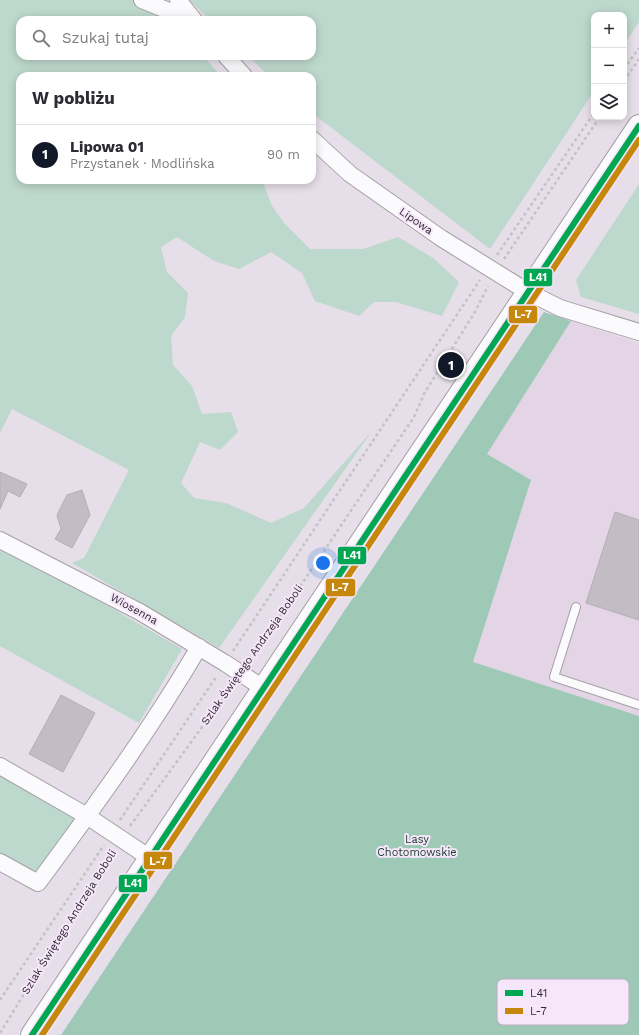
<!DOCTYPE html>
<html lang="pl">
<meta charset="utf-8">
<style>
:root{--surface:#fff;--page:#f2f2f3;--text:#2b2b33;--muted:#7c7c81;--line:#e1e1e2;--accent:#111827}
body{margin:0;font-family:"Work Sans",sans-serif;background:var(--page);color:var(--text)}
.controls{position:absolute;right:12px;top:12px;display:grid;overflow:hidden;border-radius:8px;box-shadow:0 2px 10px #0003}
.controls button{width:36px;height:36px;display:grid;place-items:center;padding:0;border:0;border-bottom:1px solid var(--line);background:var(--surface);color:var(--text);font:20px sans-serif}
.you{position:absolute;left:323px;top:563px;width:14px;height:14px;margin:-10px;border:3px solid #fff;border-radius:50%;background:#1a73e8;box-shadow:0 0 0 6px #1a73e833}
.badge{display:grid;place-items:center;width:26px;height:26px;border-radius:50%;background:var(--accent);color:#fff;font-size:13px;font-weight:700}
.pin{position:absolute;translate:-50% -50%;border:2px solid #fff;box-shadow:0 1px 4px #0006}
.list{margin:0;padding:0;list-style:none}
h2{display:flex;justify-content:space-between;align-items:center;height:52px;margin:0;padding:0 16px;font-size:17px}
h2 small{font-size:13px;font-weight:400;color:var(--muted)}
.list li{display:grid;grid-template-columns:26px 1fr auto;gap:12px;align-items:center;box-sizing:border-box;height:60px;padding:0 16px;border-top:1px solid var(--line)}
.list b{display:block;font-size:15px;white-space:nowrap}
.list p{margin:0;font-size:13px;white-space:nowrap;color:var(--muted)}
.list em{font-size:13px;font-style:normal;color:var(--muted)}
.icon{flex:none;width:22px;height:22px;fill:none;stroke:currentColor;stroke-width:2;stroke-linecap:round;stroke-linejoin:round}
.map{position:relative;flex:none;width:639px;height:1035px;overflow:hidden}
.search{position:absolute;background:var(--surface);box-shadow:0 2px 10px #0003;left:16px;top:16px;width:300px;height:44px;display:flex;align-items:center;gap:10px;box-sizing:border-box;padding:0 14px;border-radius:12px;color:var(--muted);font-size:15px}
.panel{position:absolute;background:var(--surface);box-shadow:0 2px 10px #0003;left:16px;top:72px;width:300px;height:112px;border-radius:12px}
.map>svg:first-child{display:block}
.built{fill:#e3d4e6}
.green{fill:#bdd8cc}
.forest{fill:#9dc9b6}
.building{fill:#c3bcc4;stroke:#b4aeb5}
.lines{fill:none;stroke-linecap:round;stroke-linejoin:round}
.service-casing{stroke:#a59fa6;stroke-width:10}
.minor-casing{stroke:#a59fa6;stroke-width:18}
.secondary-casing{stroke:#a59fa6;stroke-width:24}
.path{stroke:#c4c2c5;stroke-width:2.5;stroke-dasharray:3 3;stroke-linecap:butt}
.service{stroke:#fbfafc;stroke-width:8}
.minor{stroke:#fbfafc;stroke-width:16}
.secondary{stroke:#fbfafc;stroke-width:22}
.bus-1-casing{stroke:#f6e6fa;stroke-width:9}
.bus-2-casing{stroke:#f6e6fa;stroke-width:9}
.bus-1{stroke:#00a651;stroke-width:6}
.bus-2{stroke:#c5870c;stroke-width:6}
.labels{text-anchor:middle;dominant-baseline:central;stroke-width:4;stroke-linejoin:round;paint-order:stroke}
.street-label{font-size:11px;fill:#2f2931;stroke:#f6e6fa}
.park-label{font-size:11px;fill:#1a402e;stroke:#f6e6fa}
.key{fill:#f6e6fa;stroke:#baadbe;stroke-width:1}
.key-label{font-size:11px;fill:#2f2931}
.line-badge{stroke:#f6e6fa;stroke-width:1.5}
.badge-label{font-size:11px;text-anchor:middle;font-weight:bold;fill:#fff}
</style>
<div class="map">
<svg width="639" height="1035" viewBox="0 0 639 1035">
<rect width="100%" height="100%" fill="#e6dee8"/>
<path class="built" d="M571 321 639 343V716L473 663 531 480 487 454Z"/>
<g class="green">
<path d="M0 0H153L171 20H20V56H203L221 76H20V180H262L272 206 285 224 310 249H363L398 237 433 258 459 282 442 316 396 302H374L359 316 315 301 302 273 271 252 239 269 214 261 177 237 161 247 167 272 188 293 185 317 171 336 173 365 192 386 202 414 231 412 238 432 220 450 200 442 181 483 194 498 226 503 271 523 304 508 372 431 219 648 72 563 84 558 129 470 12 409 0 433Z"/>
<path d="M189 0H639V22L624 45V15H594V91L490 249 312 113V76H269L248 56H312V20H210Z"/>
<path d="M639 184V314L581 297 576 280Z"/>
<path d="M0 549 58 577 182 649 139 723 0 646Z"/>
<path d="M0 775 75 819 35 873 0 853Z"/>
</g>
<path class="forest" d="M544 312 571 321 487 454 531 480 473 662 639 716V1035H61Z"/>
<g class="building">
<path d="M0 472 27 484 20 497 8 491 0 509Z"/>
<path d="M82 490 90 515 72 548 55 539 61 529 57 515 67 495Z"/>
<path d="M615 512 639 520V620L586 603Z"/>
<path d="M61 695 95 713 63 772 29 754Z"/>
</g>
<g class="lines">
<g class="service-casing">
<path id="service" d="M576 607 554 677 639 705"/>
</g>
<g class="minor-casing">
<g id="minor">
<path d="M142 0 191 20"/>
<path d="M178 0 194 20"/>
<path d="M226 56 244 76"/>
<path d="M312 139 350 174 441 238 528 292 560 308 639 332"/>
<path d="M0 540 140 612 225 663 263 688"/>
<path d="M0 766 87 816 150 858"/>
<path d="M0 862 38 883C95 806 151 729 199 647"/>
</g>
</g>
<g class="secondary-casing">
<path id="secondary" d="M32 1035 639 126"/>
</g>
<g class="path">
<path d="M624 69 639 48"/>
<path d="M624 81 639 59"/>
<path d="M497 255 594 113"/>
<path d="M504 259 600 117"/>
<path d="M233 651 480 280"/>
<path d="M250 661 414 417 425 392 475 312 488 286"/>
<path d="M120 820 216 677"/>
<path d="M130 826 232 686"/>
<path d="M0 1000 104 845"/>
<path d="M0 1033 112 851"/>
</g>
<use href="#service" class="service"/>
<use href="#minor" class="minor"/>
<use href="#secondary" class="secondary"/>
<g class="bus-1-casing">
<path id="bus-1" d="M32 1035 639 126"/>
</g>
<g class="bus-2-casing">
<path id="bus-2" d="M42 1035 639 140"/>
</g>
<use href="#bus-1" class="bus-1"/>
<use href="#bus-2" class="bus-2"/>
</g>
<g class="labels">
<g class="street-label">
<text transform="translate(416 221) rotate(35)">Lipowa</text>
<text transform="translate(134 609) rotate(29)">Wiosenna</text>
<text transform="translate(252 655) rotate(-55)">Szlak Świętego Andrzeja Boboli</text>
<text transform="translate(69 922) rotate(-58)">Szlak Świętego Andrzeja Boboli</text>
</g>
<g class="park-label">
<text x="417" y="839">Lasy<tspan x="417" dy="13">Chotomowskie</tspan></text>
</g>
</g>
<rect x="497" y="979" width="132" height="46" rx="6" class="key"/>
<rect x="505" y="990" width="18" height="6" fill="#00a651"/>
<rect x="505" y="1008" width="18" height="6" fill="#c5870c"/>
<g class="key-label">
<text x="530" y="997">L41</text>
<text x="530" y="1015">L-7</text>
</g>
<g class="line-badge">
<rect x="523" y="268" width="30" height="19" rx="4" fill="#00a651"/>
<rect x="508" y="305" width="30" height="19" rx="4" fill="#c5870c"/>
<rect x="337" y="546" width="30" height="19" rx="4" fill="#00a651"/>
<rect x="325" y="578" width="31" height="19" rx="4" fill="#c5870c"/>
<rect x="143" y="851" width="30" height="19" rx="4" fill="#c5870c"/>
<rect x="118" y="874" width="30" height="19" rx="4" fill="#00a651"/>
</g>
<g class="badge-label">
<text x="538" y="281">L41</text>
<text x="523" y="318">L-7</text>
<text x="352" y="559">L41</text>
<text x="340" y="591">L-7</text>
<text x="158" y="865">L-7</text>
<text x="133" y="887">L41</text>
</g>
</svg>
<div class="controls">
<button>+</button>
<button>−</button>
<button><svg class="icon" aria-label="layers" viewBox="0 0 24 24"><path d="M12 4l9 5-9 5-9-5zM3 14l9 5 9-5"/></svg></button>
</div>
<div class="you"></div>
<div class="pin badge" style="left:451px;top:365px">1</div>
<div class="search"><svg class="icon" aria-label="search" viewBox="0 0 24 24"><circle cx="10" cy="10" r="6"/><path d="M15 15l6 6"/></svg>Szukaj tutaj</div>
<section class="panel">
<h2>W pobliżu<small></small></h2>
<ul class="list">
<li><span class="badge">1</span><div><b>Lipowa 01</b><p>Przystanek · Modlińska</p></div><em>90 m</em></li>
</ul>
</section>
</div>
